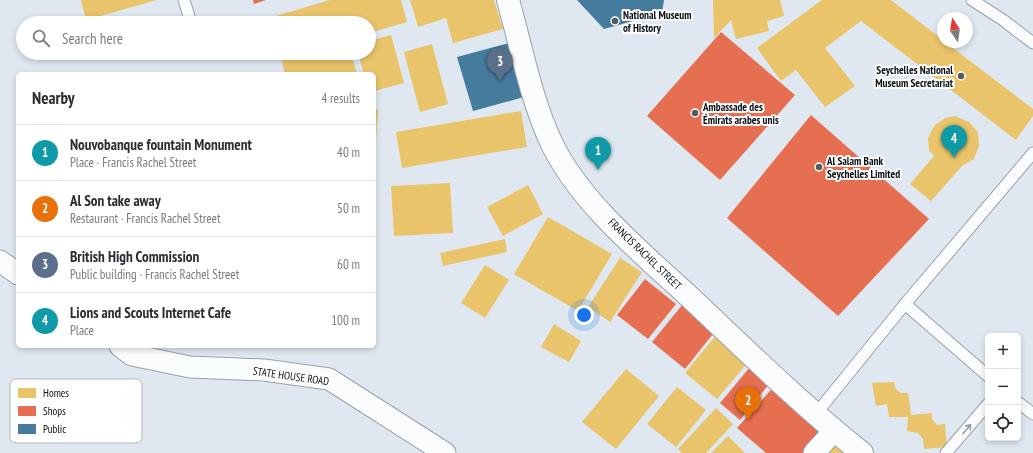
<!DOCTYPE html>
<meta charset="utf-8">
<style>
:root{--surface:#fff;--page:#f2f2f3;--text:#2b2b33;--muted:#7c7c81;--line:#e1e1e2;--accent:#555b61}
body{margin:0;font-family:"PT Sans Narrow",sans-serif;background:var(--page);color:var(--text)}
.controls{position:absolute;right:12px;bottom:12px;display:grid;overflow:hidden;border-radius:6px;box-shadow:0 2px 6px #0003}
.controls button{width:36px;height:36px;display:grid;place-items:center;padding:0;border:0;border-bottom:1px solid var(--line);background:var(--surface);color:var(--text);font:20px sans-serif}
.compass{position:absolute;left:937px;top:12px;width:36px;height:36px;border-radius:50%;background:var(--surface);box-shadow:0 2px 6px #0003;rotate:347deg}
.you{position:absolute;left:584px;top:315px;width:14px;height:14px;margin:-10px;border:3px solid #fff;border-radius:50%;background:#1a73e8;box-shadow:0 0 0 6px #1a73e833}
.badge{display:grid;place-items:center;width:26px;height:26px;border-radius:50%;background:var(--accent);color:#fff;font-size:13px;font-weight:700}
.pin{position:absolute;translate:-50% -33px;filter:drop-shadow(0 1px 2px #0008)}
.pin::after{content:'';position:absolute;top:21px;width:14px;height:12px;background:inherit;clip-path:polygon(0 0,100% 0,50% 100%)}
.list{margin:0;padding:0;list-style:none}
h2{display:flex;justify-content:space-between;align-items:center;height:52px;margin:0;padding:0 16px;font-size:17px}
h2 small{font-size:13px;font-weight:400;color:var(--muted)}
.list li{display:grid;grid-template-columns:26px 1fr auto;gap:12px;align-items:center;box-sizing:border-box;height:56px;padding:0 16px;border-top:1px solid var(--line)}
.list b{display:block;font-size:15px;white-space:nowrap}
.list p{margin:0;font-size:13px;white-space:nowrap;color:var(--muted)}
.list em{font-size:13px;font-style:normal;color:var(--muted)}
.icon{flex:none;width:22px;height:22px;fill:none;stroke:currentColor;stroke-width:2;stroke-linecap:round;stroke-linejoin:round}
.map{position:relative;flex:none;width:1033px;height:453px;overflow:hidden}
.search{position:absolute;background:var(--surface);box-shadow:0 2px 6px #0003;left:16px;top:16px;width:360px;height:44px;display:flex;align-items:center;gap:10px;box-sizing:border-box;padding:0 14px;border-radius:22px;color:var(--muted);font-size:15px}
.panel{position:absolute;background:var(--surface);box-shadow:0 2px 6px #0003;left:16px;top:72px;width:360px;height:276px;border-radius:6px}
.map>svg:first-child{display:block}
.homes{fill:#e9c46a}
.shops{fill:#e76f51}
.public{fill:#457b9d}
.lines{fill:none;stroke-linecap:round;stroke-linejoin:round}
.lane-casing{stroke:#9aa1a7;stroke-width:13}
.street-casing{stroke:#9aa1a7;stroke-width:23}
.secondary-casing{stroke:#9aa1a7;stroke-width:24}
.lane{stroke:#fafcfd;stroke-width:11}
.street{stroke:#fafcfd;stroke-width:21}
.secondary{stroke:#fafcfd;stroke-width:22}
.oneway{stroke:#9a9da0}
.poi-dot{fill:#555b61;stroke:#fff;stroke-width:1.5}
.labels{text-anchor:middle;dominant-baseline:central;stroke-width:4;stroke-linejoin:round;paint-order:stroke}
.poi-label{font-size:11px;font-weight:bold;fill:#0a0f14;stroke:#fff;text-anchor:start}
.street-label{font-size:11px;fill:#0a0f14;stroke:#fff}
.key{fill:#fff;stroke:#b6b7b8;stroke-width:1}
.key-label{font-size:11px;fill:#0a0f14}
</style>
<div class="map">
<svg width="1033" height="453" viewBox="0 0 1033 453">
<rect width="100%" height="100%" fill="#dfe8f0"/>
<g class="homes">
<path d="M81 0H157L86 20Z"/>
<path d="M330 0H401L407 22 369 33V23H271L269 18Z"/>
<path d="M410 0H494L503 29 453 43 446 18 418 27Z"/>
<path d="M713 0H780L784 16 767 21 769 31 736 39 731 20 714 38Z"/>
<path d="M822 0H891L943 40V42H945L1033 109V116L1016 140 861 21 825 48 855 86 825 107 796 70 781 81 757 48Z"/>
<path d="M391 35 404 83 374 91V74H364L358 53H369V41Z"/>
<path d="M432 44 448 104 420 112 404 52Z"/>
<path d="M280 53H351L357 74H285Z"/>
<path d="M374 109 378 110 375 154H374Z"/>
<path d="M521 111 527 147 402 168 396 132Z"/>
<path d="M955 116 969 122 978 132 979 146 974 159 962 166 931 201 910 184 934 156 929 150 928 138 934 126 945 118Z"/>
<path d="M450 183 453 233 394 236 391 186Z"/>
<path d="M528 185 543 214 503 236 487 207Z"/>
<path d="M548 217 612 254 578 311 514 274Z"/>
<path d="M505 239 507 252 443 266 440 253Z"/>
<path d="M620 258 642 272 610 322 588 307Z"/>
<path d="M485 265 509 280 485 318 461 303Z"/>
<path d="M554 324 581 341 569 362 541 347Z"/>
<path d="M717 334 749 361 717 399 685 373Z"/>
<path d="M626 369 659 396 616 449 582 422Z"/>
<path d="M894 382 895 388 901 393H908L911 415 932 413V419L937 425 945 424 947 447 924 449 923 439 918 433 907 431 908 417H889L887 404 876 406 872 383Z"/>
<path d="M677 387 706 410 676 447 647 424Z"/>
<path d="M716 408 733 424 706 453H682L678 449Z"/>
<path d="M728 436 745 453H711Z"/>
<path d="M838 436 857 453H823Z"/>
</g>
<g class="shops">
<path d="M253 0H266L254 4Z"/>
<path d="M721 32 795 95 720 180 647 116Z"/>
<path d="M811 115 929 219 838 316 727 218Z"/>
<path d="M645 279 676 304 648 339 617 315Z"/>
<path d="M683 304 716 330 685 369 652 342Z"/>
<path d="M750 367 770 383 740 420 720 403Z"/>
<path d="M777 383 831 430 811 453H766L737 428Z"/>
</g>
<g class="public">
<path d="M577 0H664L662 13 604 29Z"/>
<path d="M509 43 524 97 473 111 457 57Z"/>
</g>
<g class="lines">
<g class="lane-casing">
<g id="lane">
<path d="M184 0 191 23"/>
<path d="M972 0 1003 20 1033 43"/>
<path d="M905 304 988 376"/>
<path d="M1018 402 1033 414"/>
<path d="M815 415 905 304 1033 153"/>
<path d="M946 453 988 404"/>
</g>
</g>
<g class="street-casing">
<g id="street">
<path d="M0 261 18 274"/>
<path d="M120 346 132 355 190 367 264 370 329 379 445 453"/>
<path d="M814 453 834 431"/>
</g>
</g>
<g class="secondary-casing">
<path id="secondary" d="M508 0C521 46 531 99 551 142 581 205 646 256 696 303 750 354 803 406 862 453"/>
</g>
<use href="#lane" class="lane"/>
<use href="#street" class="street"/>
<use href="#secondary" class="secondary"/>
</g>
<defs><path id="oneway-shaft" d="M-6 0H5M1.5-3L5.5 0L1.5 3" fill="none" stroke-width="1.6" stroke-linecap="round" stroke-linejoin="round"/></defs>
<use class="oneway" href="#oneway-shaft" transform="translate(967 429) rotate(-49)"/>
<g class="poi-dot">
<circle cx="615" cy="21" r="4"/>
<circle cx="961" cy="76" r="4"/>
<circle cx="695" cy="113" r="4"/>
<circle cx="819" cy="167" r="4"/>
</g>
<g class="labels">
<g class="poi-label">
<text x="623" y="15">National Museum<tspan x="623" dy="13">of History</tspan></text>
<text x="953" y="70" text-anchor="end">Seychelles National<tspan x="953" dy="13">Museum Secretariat</tspan></text>
<text x="703" y="107">Ambassade des<tspan x="703" dy="13">Émirats arabes unis</tspan></text>
<text x="827" y="161">Al Salam Bank<tspan x="827" dy="13">Seychelles Limited</tspan></text>
</g>
<g class="street-label">
<text transform="translate(645 254) rotate(44)">FRANCIS RACHEL STREET</text>
<text transform="translate(291 376) rotate(8)">STATE HOUSE ROAD</text>
</g>
</g>
<rect x="10" y="379" width="132" height="64" rx="6" class="key"/>
<rect x="18" y="388" width="18" height="10" fill="#e9c46a"/>
<rect x="18" y="406" width="18" height="10" fill="#e76f51"/>
<rect x="18" y="424" width="18" height="10" fill="#457b9d"/>
<g class="key-label">
<text x="43" y="397">Homes</text>
<text x="43" y="415">Shops</text>
<text x="43" y="433">Public</text>
</g>
</svg>
<div class="controls">
<button>+</button>
<button>−</button>
<button><svg class="icon" aria-label="locate" viewBox="0 0 24 24"><circle cx="12" cy="12" r="6"/><path d="M12 2v4M12 18v4M2 12h4M18 12h4"/></svg></button>
</div>
<svg class="compass" viewBox="-18 -18 36 36"><path d="M0-13l5 13h-10z" fill="#e53935"/><path d="M0 13l5-13h-10z" fill="#7c7c81"/></svg>
<div class="you"></div>
<div class="pin badge" style="left:598px;top:170px;background:#0f9aa8">1</div>
<div class="pin badge" style="left:748px;top:420px;background:#e8710a">2</div>
<div class="pin badge" style="left:500px;top:81px;background:#5c6f8a">3</div>
<div class="pin badge" style="left:954px;top:158px;background:#0f9aa8">4</div>
<div class="search"><svg class="icon" aria-label="search" viewBox="0 0 24 24"><circle cx="10" cy="10" r="6"/><path d="M15 15l6 6"/></svg>Search here</div>
<section class="panel">
<h2>Nearby<small>4 results</small></h2>
<ul class="list">
<li><span class="badge" style="background:#0f9aa8">1</span><div><b>Nouvobanque fountain Monument</b><p>Place · Francis Rachel Street</p></div><em>40 m</em></li>
<li><span class="badge" style="background:#e8710a">2</span><div><b>Al Son take away</b><p>Restaurant · Francis Rachel Street</p></div><em>50 m</em></li>
<li><span class="badge" style="background:#5c6f8a">3</span><div><b>British High Commission</b><p>Public building · Francis Rachel Street</p></div><em>60 m</em></li>
<li><span class="badge" style="background:#0f9aa8">4</span><div><b>Lions and Scouts Internet Cafe</b><p>Place</p></div><em>100 m</em></li>
</ul>
</section>
</div>
